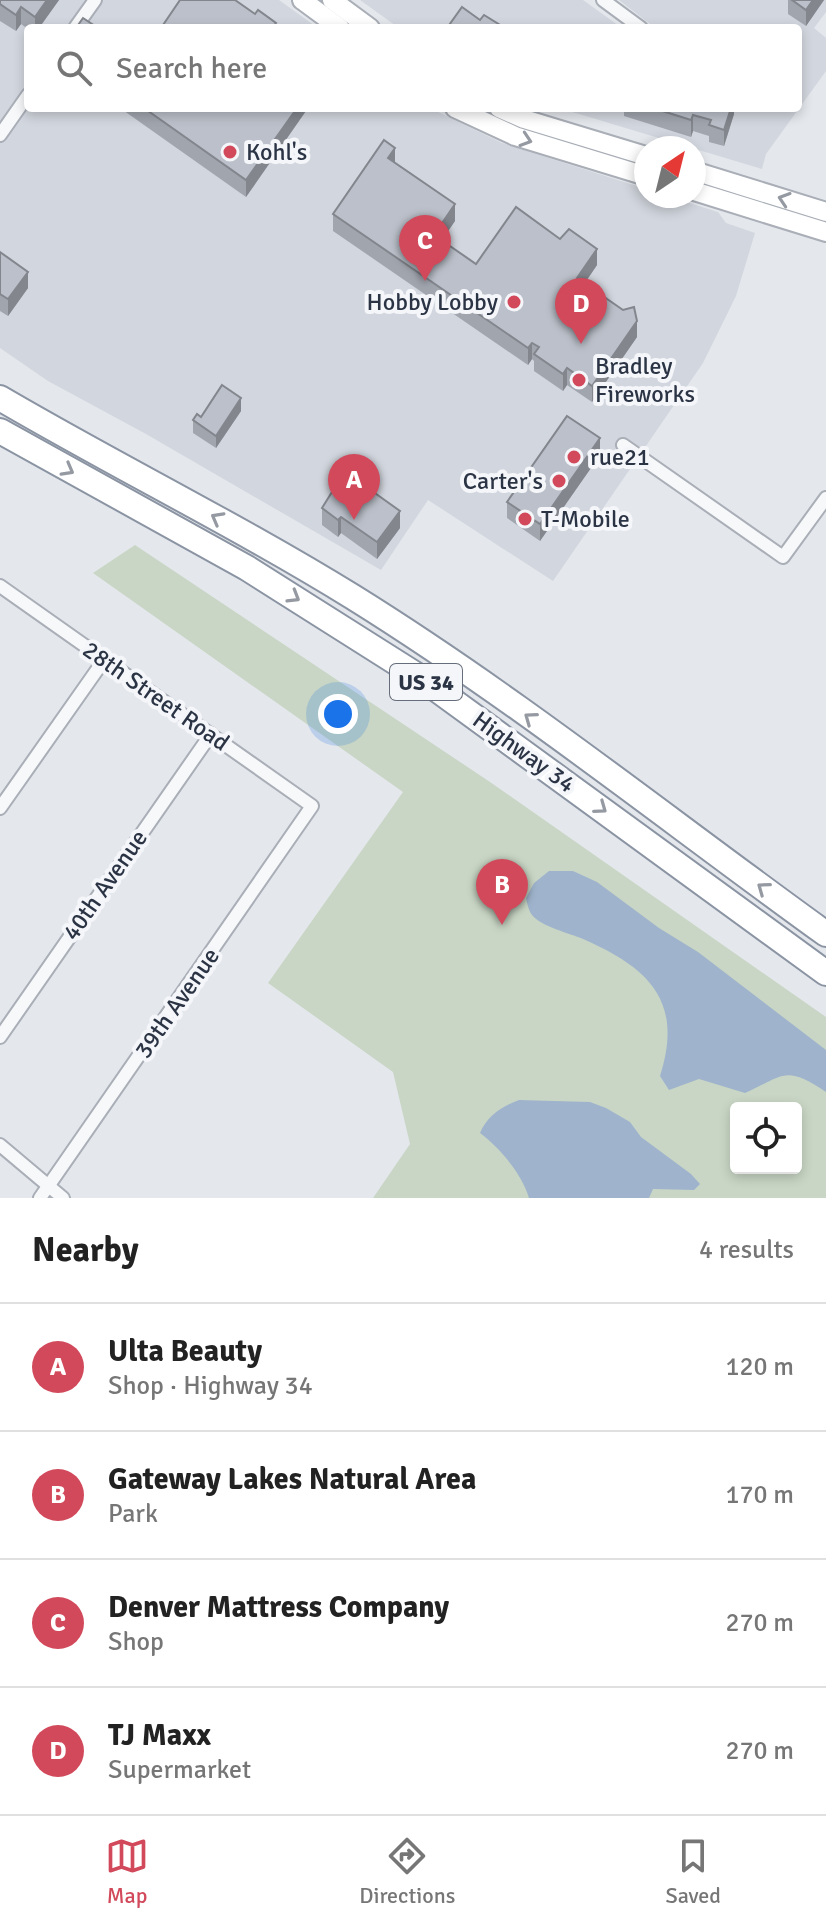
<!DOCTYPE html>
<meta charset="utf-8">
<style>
:root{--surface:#fff;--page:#f2f2f2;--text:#222;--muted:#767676;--line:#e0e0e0;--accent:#d1495b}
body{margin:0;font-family:Signika,sans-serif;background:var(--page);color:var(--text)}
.controls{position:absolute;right:24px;bottom:24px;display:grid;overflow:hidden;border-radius:8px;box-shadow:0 4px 12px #0003}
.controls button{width:72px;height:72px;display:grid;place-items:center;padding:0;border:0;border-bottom:2px solid var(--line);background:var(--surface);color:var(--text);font:40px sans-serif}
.compass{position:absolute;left:634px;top:136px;width:72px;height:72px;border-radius:50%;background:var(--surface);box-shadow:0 4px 12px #0003;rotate:35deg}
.you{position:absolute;left:338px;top:714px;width:28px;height:28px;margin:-20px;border:6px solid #fff;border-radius:50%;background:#1a73e8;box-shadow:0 0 0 12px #1a73e833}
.badge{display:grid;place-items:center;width:52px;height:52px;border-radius:50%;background:var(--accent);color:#fff;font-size:26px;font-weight:700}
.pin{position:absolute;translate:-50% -66px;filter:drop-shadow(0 2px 4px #0008)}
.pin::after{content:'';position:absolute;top:42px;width:28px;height:24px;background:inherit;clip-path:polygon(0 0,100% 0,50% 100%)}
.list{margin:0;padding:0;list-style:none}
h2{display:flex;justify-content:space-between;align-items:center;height:104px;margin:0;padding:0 32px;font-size:34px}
h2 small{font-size:26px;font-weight:400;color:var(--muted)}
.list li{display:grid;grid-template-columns:52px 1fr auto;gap:24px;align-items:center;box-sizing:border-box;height:128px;padding:0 32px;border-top:2px solid var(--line)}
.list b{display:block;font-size:30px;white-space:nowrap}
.list p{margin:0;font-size:26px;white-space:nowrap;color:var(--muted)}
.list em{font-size:26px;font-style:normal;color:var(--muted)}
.icon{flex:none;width:44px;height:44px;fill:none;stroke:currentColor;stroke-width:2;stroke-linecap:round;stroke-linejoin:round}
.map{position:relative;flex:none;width:826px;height:1198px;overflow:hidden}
.search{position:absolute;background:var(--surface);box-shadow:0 4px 12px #0003;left:24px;right:24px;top:24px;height:88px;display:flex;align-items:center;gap:20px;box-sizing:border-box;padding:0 28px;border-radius:8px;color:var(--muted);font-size:30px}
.sheet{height:616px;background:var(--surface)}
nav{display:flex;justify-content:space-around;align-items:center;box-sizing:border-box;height:112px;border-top:2px solid var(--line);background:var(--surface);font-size:22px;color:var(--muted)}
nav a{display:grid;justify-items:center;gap:4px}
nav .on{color:var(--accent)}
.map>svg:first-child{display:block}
.built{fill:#d2d6de}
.green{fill:#c9d6c5;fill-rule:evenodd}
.water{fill:#9fb4cc}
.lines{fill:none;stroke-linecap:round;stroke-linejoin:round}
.street-casing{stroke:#a9aeb7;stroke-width:16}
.secondary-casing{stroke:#a9aeb7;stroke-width:22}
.highway-casing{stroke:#8b94a3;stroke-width:28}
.street{stroke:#f7f8fa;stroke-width:12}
.secondary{stroke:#fff;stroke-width:18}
.highway{stroke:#fff;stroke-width:24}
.wall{fill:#a1a5ae}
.shaded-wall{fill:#83868d}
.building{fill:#bbc0ca;stroke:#83868d;stroke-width:2}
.oneway{stroke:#959aa2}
.poi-dot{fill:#d1495b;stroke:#f4f6f9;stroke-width:3}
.labels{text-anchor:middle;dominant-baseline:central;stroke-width:8;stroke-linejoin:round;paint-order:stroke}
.shield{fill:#f4f6f9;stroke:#676e7b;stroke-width:2}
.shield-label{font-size:22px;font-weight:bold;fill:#2b3445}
.poi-label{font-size:24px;fill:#2b3445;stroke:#f4f6f9;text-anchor:start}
.street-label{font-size:24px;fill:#2b3445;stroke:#f4f6f9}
</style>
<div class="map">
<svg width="826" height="1198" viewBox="0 0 826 1198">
<rect width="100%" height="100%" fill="#e4e7ec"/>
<g class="built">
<path d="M0 0H279L318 28H28V108H430L502 143 646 189V196H667L718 212 726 223 755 233 736 296 703 363 553 581 428 500 381 570 146 434 48 381 0 348Z"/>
<path d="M360 0H583L622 28H399Z"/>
<path d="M619 0H826V12L814 28 826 38V71L766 154 762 169 559 108H798V28H655Z"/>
</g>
<path class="green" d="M135 545 490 782 826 1017V1198H373L410 1144 393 1072 268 983 403 792 93 573ZM736 1108H796V1168H736Z"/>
<g class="water">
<path d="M549 871H573L597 882 659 928 698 952 826 1050V1092C784 1064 784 1076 745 1093L699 1079 669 1090 660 1076C684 1001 649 968 583 939 569 933 542 927 532 915 529 912 527 903 526 898L534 883Z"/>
<path d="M519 1100 590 1102 606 1108 630 1122 641 1137 691 1174 700 1184 694 1190 653 1189 649 1198H529C522 1174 500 1148 480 1133 487 1116 502 1106 519 1100Z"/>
</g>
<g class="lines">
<g class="street-casing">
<g id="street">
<path d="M603 0 641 28"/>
<path d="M75 28 95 0"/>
<path d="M0 135 28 95"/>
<path d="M623 445 783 557 826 498"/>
<path d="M0 586 312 806 40 1198"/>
<path d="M0 808 104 660"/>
<path d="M0 1037 211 734"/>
<path d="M0 1145 63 1198"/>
</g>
</g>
<g class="secondary-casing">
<g id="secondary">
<path d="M302 0 340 28"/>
<path d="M332 0 370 28"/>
<path d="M455 108 515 136 646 176"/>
<path d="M499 108 524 119 646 156"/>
<path d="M694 171 826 212"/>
<path d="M694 191 826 232"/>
</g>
</g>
<g class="highway-casing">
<g id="highway">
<path d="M0 398C116 466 238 526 353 597 517 699 669 821 826 934"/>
<path d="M0 431 247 568 424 680 826 973"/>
</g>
</g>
<use href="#street" class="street"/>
<use href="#secondary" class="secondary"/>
<use href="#highway" class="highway"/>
</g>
<g class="wall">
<path d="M0 0H59L39 28H28V29L21 24 16 31 0 21Z"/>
<path d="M788 0H824L806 26 788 14Z"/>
<path d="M120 108H308L246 197Z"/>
<path d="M624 108H734V114L724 146 709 142V136L693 131 691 137 624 116Z"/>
<path d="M395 163 455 221 441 240 476 264 597 265 585 283 637 337 592 402 567 385 563 391 534 371V361L532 359 528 365 333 231V214Z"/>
<path d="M0 252 28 288 8 316 0 311Z"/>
<path d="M241 411 216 448 193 433V420L201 417Z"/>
<path d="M600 455 540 541 507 518V502Z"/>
<path d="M367 488 400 528 377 559 341 533 338 537 322 525V508Z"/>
</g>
<g class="shaded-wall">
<path d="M47 0H59L39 28H35V17Z"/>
<path d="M813 0H824L806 26V10Z"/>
<path d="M21 7V24L16 31V15Z"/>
<path d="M297 108H308L246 197V180Z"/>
<path d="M731 108H734V114L724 146V130Z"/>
<path d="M693 115V131L691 137V120Z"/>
<path d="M395 148V164L388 158Z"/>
<path d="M455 204V221L434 252V235Z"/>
<path d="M597 249V265L577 294V278Z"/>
<path d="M28 272V288L8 316V299Z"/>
<path d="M637 321V337L592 402V386Z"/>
<path d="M532 343V359L528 365V348Z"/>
<path d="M567 368V385L563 391V374Z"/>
<path d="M241 398V411L216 448V436Z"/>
<path d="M600 438V455L540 541V524Z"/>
<path d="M400 511V528L377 559V542Z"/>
<path d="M341 517V533L338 537V520Z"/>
</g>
<g class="building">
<path d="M0 0H47L35 17 21 7 16 15 0 4Z"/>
<path d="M180 0H235L255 14 258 10 276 23 272 28H161Z"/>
<path d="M792 0H813L806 10Z"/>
<path d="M462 7 480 20 484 15 505 28H447Z"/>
<path d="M83 18 98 28H76Z"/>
<path d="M144 108H297L246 180Z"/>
<path d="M653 108H731L724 130 709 125 711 120 693 115 691 120Z"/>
<path d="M384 140 395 148 388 158 455 204 434 235 476 264 516 207 560 239 569 229 597 249 577 278 623 310 634 307 637 321 592 386 567 368 563 374 534 354 539 347 532 343 528 348 333 214Z"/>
<path d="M0 252 28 272 8 299 0 294Z"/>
<path d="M222 385 241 398 216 436 193 420 197 414 201 417Z"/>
<path d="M567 416 600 438 540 524 507 502Z"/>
<path d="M347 468 367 482 365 486 400 511 377 542 341 517 338 520 322 508Z"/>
</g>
<defs><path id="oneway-chevron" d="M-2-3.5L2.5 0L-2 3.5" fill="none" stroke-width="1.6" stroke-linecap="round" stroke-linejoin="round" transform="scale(2)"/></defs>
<g class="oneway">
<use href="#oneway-chevron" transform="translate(526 140) rotate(18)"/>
<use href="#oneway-chevron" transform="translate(784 199) rotate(-162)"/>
<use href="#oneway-chevron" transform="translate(68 470) rotate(29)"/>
<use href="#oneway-chevron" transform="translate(217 518) rotate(-151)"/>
<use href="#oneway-chevron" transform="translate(294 597) rotate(31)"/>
<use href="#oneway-chevron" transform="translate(530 718) rotate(-144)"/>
<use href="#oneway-chevron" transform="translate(601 808) rotate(36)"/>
<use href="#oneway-chevron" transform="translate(763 888) rotate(-144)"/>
</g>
<g class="poi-dot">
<circle cx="230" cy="152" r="8"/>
<circle cx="514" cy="302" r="8"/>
<circle cx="579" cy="380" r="8"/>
<circle cx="574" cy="457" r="8"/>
<circle cx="559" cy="481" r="8"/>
<circle cx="525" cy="519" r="8"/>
</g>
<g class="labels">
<rect class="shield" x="390" y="664" width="72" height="36" rx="6"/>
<g class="shield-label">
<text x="426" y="682">US 34</text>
</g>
<g class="poi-label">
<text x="246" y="152">Kohl's</text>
<text x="498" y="302" text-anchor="end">Hobby Lobby</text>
<text x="595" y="366">Bradley<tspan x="595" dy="28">Fireworks</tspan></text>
<text x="590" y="457">rue21</text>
<text x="543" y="481" text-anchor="end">Carter's</text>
<text x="541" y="519">T-Mobile</text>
</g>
<g class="street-label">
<text transform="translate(156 696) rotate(35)">28th Street Road</text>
<text transform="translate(524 752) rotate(36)">Highway 34</text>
<text transform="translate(105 885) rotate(-55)">40th Avenue</text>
<text transform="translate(177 1003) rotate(-55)">39th Avenue</text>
</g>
</g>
</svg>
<div class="controls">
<button><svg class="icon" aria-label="locate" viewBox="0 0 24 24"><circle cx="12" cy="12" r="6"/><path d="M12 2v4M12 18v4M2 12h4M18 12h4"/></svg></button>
</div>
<svg class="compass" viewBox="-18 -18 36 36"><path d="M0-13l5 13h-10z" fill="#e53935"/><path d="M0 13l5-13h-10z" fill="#767676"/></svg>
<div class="you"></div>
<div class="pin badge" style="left:354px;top:520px">A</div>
<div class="pin badge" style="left:502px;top:925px">B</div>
<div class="pin badge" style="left:425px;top:281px">C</div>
<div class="pin badge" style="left:581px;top:344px">D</div>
<div class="search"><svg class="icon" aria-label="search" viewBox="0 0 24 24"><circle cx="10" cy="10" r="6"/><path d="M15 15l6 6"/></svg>Search here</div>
</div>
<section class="sheet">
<h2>Nearby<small>4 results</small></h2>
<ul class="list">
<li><span class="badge">A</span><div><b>Ulta Beauty</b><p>Shop · Highway 34</p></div><em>120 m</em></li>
<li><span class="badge">B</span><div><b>Gateway Lakes Natural Area</b><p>Park</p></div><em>170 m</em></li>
<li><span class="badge">C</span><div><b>Denver Mattress Company</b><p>Shop</p></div><em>270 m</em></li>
<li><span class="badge">D</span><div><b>TJ Maxx</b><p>Supermarket</p></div><em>270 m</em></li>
</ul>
</section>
<nav>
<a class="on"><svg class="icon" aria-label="map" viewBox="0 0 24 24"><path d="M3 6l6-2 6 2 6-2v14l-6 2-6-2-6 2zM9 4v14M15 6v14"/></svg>Map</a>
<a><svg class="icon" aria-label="directions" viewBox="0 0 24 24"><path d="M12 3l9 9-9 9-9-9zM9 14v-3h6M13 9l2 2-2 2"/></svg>Directions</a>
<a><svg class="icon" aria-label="saved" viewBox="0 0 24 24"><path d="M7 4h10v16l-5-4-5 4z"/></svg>Saved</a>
</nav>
